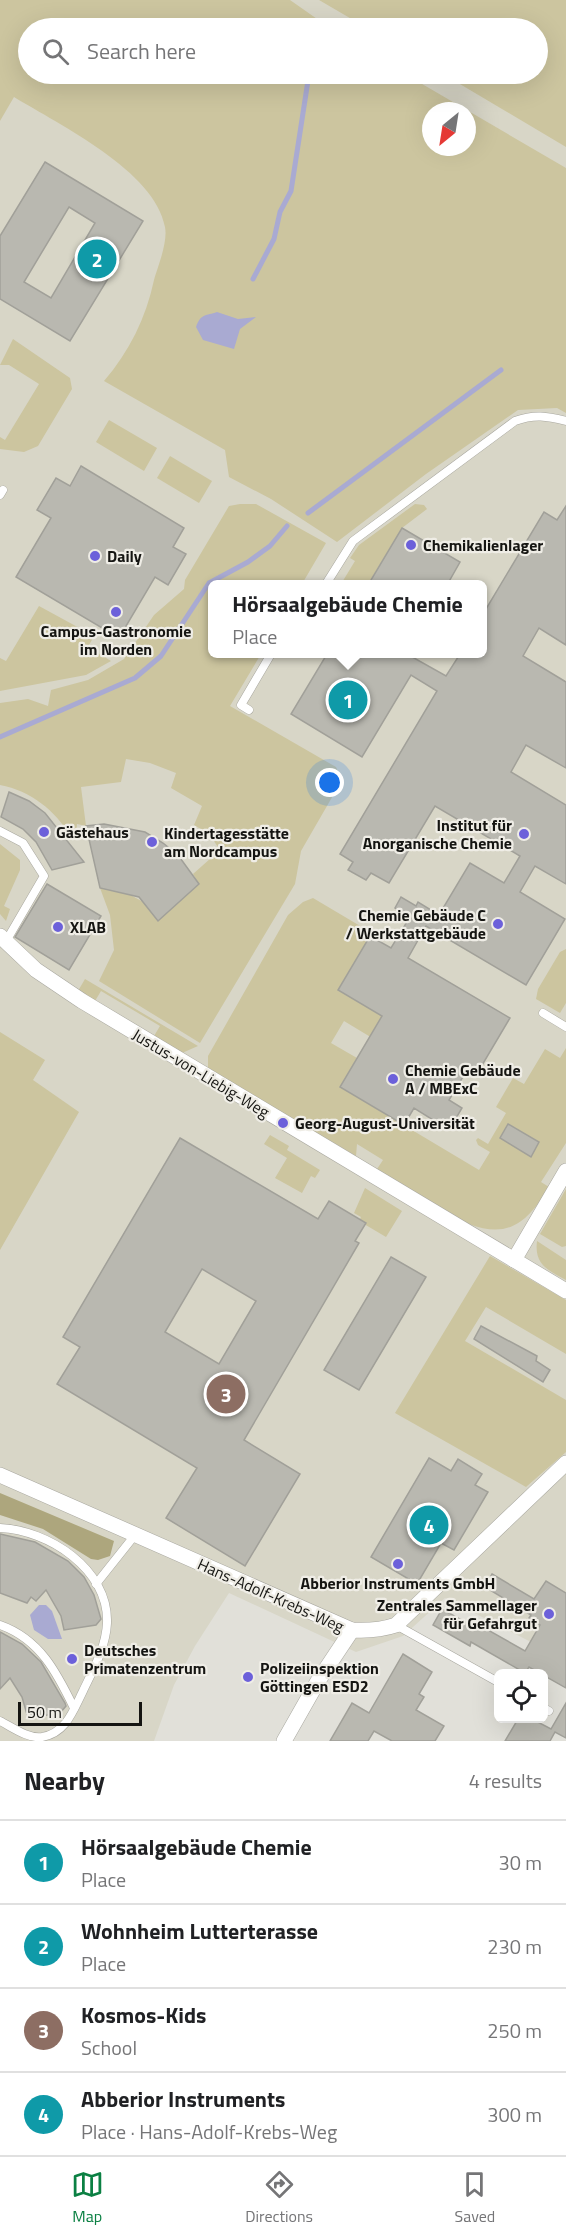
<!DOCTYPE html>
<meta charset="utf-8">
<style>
:root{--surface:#fff;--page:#f6f6f6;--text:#202124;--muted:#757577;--line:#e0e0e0;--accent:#0b8043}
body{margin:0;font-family:"Titillium Web",sans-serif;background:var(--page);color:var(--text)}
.controls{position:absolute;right:18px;bottom:18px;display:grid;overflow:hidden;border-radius:9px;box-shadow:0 6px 24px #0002}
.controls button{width:54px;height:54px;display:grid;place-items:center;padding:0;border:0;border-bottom:2px solid var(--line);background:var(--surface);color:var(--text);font:30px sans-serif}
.compass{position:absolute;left:422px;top:102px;width:54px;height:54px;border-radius:50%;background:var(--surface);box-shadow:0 6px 24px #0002;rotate:210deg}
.scale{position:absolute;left:18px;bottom:15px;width:124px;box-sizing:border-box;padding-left:6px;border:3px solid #151512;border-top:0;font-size:16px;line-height:21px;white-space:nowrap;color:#151512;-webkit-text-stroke:4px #efede6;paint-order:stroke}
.you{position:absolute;left:330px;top:783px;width:21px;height:21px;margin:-15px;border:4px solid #fff;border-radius:50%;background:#1a73e8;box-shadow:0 0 0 9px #1a73e833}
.badge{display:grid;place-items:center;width:39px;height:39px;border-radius:50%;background:var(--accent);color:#fff;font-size:20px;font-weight:700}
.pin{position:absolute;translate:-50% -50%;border:3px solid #fff;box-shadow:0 2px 6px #0006}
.popup{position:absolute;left:208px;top:580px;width:279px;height:78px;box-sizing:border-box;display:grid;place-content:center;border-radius:9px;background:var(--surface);filter:drop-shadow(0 2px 4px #0005);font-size:20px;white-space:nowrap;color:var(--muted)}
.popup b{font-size:22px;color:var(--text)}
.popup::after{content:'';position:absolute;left:50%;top:100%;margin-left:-12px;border:12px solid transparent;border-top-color:var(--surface)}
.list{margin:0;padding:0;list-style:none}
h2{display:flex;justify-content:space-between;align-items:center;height:78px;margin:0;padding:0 24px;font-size:26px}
h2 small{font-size:20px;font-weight:400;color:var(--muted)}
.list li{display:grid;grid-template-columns:39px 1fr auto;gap:18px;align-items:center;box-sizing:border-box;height:84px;padding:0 24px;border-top:2px solid var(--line)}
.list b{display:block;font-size:22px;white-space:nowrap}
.list p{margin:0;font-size:20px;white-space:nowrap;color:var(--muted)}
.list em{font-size:20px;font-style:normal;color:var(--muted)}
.icon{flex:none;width:33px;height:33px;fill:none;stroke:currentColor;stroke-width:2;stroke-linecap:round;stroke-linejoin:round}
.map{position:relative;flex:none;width:566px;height:1741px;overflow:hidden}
.search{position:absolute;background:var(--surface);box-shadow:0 6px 24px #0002;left:18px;right:18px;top:18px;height:66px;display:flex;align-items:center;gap:15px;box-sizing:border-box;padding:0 21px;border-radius:33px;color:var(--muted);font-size:22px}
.sheet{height:414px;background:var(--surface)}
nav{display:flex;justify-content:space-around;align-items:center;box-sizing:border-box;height:84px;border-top:2px solid var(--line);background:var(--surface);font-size:16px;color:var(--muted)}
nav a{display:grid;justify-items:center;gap:3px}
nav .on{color:var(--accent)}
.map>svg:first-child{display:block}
.built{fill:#d8d6c7;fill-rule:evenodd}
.green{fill:#ccc59f;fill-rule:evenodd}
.forest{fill:#ada67d}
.water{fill:#a9aad2}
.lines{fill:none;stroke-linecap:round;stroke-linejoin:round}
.stream{stroke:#a9aad2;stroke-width:5}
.building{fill:#b9b8b0;stroke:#a1a099;stroke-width:1.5;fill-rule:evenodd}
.service-casing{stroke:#a8a79f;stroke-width:9}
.minor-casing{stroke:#a8a79f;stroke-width:16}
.service{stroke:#fff;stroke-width:8}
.minor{stroke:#fff;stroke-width:15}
.poi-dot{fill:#6c60da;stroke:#efede6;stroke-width:2}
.labels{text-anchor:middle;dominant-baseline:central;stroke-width:4.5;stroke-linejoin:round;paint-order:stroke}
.poi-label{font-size:16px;font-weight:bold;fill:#151512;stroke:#efede6;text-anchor:start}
.street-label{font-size:16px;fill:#151512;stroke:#efede6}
</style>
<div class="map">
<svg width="566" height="1741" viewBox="0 0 566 1741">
<rect width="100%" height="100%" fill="#e1e0d9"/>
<path class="built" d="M0 0H566V1660L445 1598 403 1636 356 1652 229 1593 195 1646 174 1685 154 1741H0ZM28 28H538V74H28ZM431 111H467V147H431ZM213 584H483V654H213Z"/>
<g class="green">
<path d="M0 0H290L330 28H28V74H405L566 168V413L557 408 518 410 426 474 337 542 271 499 229 477 225 450 104 381C129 352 146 318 154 280 158 266 168 242 165 227 155 171 60 125 14 97L0 121ZM431 111H467V147H431Z"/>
<path d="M319 0H566V147L443 74H538V28H367Z"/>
<path d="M13 339 70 378 72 389 38 446 24 452 0 449V437L5 440 39 384 9 365H0Z"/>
<path d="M109 420 157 448 144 471 96 442Z"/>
<path d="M170 456 212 481 199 503 157 478Z"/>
<path d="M240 504H256L326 543 302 584H213V654H261L230 706 336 767 342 780 301 851 295 884 200 1043 99 981 114 950 110 915 100 888 127 893 145 903 199 884 193 874 220 850 209 834 194 825 202 806 171 788 176 773 150 763 126 759 121 782 81 787 86 826 77 824 76 836 71 837C55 810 31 791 0 785V703L28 699 48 706 51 690 88 680 124 659 154 615 184 589 185 580 229 506Z"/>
<path d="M415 504 424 505 427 509 402 528 368 584H341L355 561 350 558 359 545Z"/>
<path d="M39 606 94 636 88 647 111 661 86 675 0 691V658L6 661Z"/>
<path d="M0 844 20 860V870L4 906 10 909 6 921 0 914Z"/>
<path d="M313 898 372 933 339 990 415 1035 402 1056 344 1021 331 1043 357 1058 340 1087 479 1170 490 1152 478 1145 476 1140 478 1138 488 1144 506 1113 496 1107 513 1078 524 1084 545 1049 560 1058 566 1048V1143L541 1182 549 1187C529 1220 510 1240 469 1224L377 1169 383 1160 357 1144 356 1156 208 1069V1056L288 915 303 902Z"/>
<path d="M566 949V1003L560 1013 536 999 538 989 560 952Z"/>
<path d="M85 979 198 1046 182 1053 154 1036 160 1026 101 991 95 1001 78 991Z"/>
<path d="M0 1032 45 1060 33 1080 79 1112 0 1250Z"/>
<path d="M270 1135 289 1146 287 1150 320 1170 315 1178 311 1176 302 1193 275 1178 287 1158 264 1144Z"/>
<path d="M365 1188 402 1211 386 1237 359 1221 361 1217 354 1213Z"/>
<path d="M566 1189V1246L562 1247 540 1234Z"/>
<path d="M537 1241 566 1260V1280C548 1270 534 1265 537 1241Z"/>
<path d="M490 1256 566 1300V1354L486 1307 465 1341 566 1400V1452L526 1487 395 1413Z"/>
</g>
<path class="forest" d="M0 1493 114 1541 110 1556 98 1560 91 1559 43 1529 0 1515Z"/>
<g class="water">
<path d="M217 312 238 319 256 317 240 329 234 349 203 340 196 327C201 313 206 316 217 312Z"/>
<path d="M39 1605H46L52 1611 62 1639H48L34 1630 30 1615Z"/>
</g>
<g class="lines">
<g class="stream">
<path d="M253 279 274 239 280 212 291 191 309 74"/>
<path d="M308 513 501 370"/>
<path d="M0 737 135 678 161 656 209 583 248 562 270 546 287 526"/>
</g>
</g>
<g class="building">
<path d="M45 162 143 221 70 341 0 299V236ZM69 207 95 223 51 298 24 282Z"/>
<path d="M81 466 184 528 173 547 186 554 168 585 155 577 119 638 16 577 51 518 37 510 56 478 70 486Z"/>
<path d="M566 506V645L539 628 523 656 566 682V768L526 745 511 772 566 805V884L535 866 520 892 565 919 526 985 426 926 408 958 510 1018 478 1072 472 1069 467 1077 464 1075 449 1100 462 1108 449 1130 414 1108 404 1125 340 1087 382 1016 338 990 370 936 391 948 410 917 395 908 401 897 416 906 418 902 439 915 470 863 504 883 520 856 435 806 389 883 371 873 366 880 348 870 353 862 340 854 437 691 411 675 362 757 291 714 327 654H407L446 676 460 654H483V614L544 512 557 520Z"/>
<path d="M402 528 460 562 447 585H368Z"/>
<path d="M9 792 29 801 45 813 84 862 52 870 36 842 23 829 1 817Z"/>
<path d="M104 824 145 832 163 843 178 855 199 884 158 921 139 897 100 888 86 826Z"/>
<path d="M47 884 101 916 69 970 15 937Z"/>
<path d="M508 1124 539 1142 531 1157 500 1138Z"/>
<path d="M180 1138 318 1219 329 1201 366 1223 355 1241 359 1243 244 1440 300 1474 245 1566 166 1518 197 1468 57 1384 80 1347 63 1337ZM202 1269 256 1301 219 1364 165 1332Z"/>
<path d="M391 1257 426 1277 359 1390 324 1370Z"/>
<path d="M481 1326 537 1356 536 1361 550 1370 543 1382 474 1339Z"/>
<path d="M429 1458 451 1471 458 1459 482 1474 475 1485 488 1492 454 1550 441 1543 417 1584 371 1557Z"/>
<path d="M0 1534 35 1542 68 1561 84 1577 94 1595 101 1619 96 1625 64 1630 61 1616 46 1590 36 1601 31 1597 27 1603 0 1593Z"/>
<path d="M492 1574 534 1599 546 1581 566 1593V1688L529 1667 525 1673 471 1642 470 1646 433 1625 442 1609 479 1630 481 1626 525 1651 540 1625 529 1618 531 1615 485 1587Z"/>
<path d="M0 1632 22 1644 41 1662 65 1703 66 1706 60 1713 28 1718 22 1697 10 1678 0 1689Z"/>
<path d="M403 1654 432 1672 419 1694 424 1697 416 1710 444 1726 435 1741H392L374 1731 368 1741H330L352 1703 369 1713Z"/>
<path d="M566 1703V1738L555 1732 550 1741H505L518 1719H532L551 1729Z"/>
</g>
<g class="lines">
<g class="service-casing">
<g id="service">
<path d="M0 495 3 490"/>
<path d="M326 584 353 541 515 421C534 414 547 416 566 421"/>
<path d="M249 710 241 705 271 654"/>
<path d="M0 831 23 843 44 876 5 943"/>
<path d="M543 1013 566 1027"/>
<path d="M0 1528C48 1530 109 1569 107 1623 106 1647 93 1670 83 1691 73 1711 66 1733 42 1737 28 1739 12 1727 0 1721"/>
<path d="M96 1584 135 1535"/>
<path d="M0 1625C40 1639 57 1673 74 1708"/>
<path d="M396 1625 498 1682"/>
<path d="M544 1708 549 1711"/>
</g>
</g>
<g class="minor-casing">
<g id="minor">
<path d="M0 936 36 970 82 1001 566 1291"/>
<path d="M514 1260 566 1171"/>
<path d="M0 1475 352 1630C368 1631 381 1630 396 1625L566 1463"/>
<path d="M284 1741 318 1681 352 1630"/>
</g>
</g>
<use href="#service" class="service"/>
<use href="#minor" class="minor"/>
</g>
<g class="poi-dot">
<circle cx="411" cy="545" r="6"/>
<circle cx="95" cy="556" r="6"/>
<circle cx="116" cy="612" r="6"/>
<circle cx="44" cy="832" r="6"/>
<circle cx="524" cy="834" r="6"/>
<circle cx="152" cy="842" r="6"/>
<circle cx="498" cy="924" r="6"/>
<circle cx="58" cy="927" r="6"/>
<circle cx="393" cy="1079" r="6"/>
<circle cx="283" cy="1123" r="6"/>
<circle cx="398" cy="1564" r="6"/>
<circle cx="549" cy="1614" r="6"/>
<circle cx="72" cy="1659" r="6"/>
<circle cx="248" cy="1677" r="6"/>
</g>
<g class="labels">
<g class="poi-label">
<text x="423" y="545">Chemikalienlager</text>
<text x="107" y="556">Daily</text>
<text x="116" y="631" text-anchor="middle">Campus-Gastronomie<tspan x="116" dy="18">im Norden</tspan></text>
<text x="512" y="825" text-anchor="end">Institut für<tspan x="512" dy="18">Anorganische Chemie</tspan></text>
<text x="56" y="832">Gästehaus</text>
<text x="164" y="833">Kindertagesstätte<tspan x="164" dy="18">am Nordcampus</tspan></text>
<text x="486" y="915" text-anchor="end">Chemie Gebäude C<tspan x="486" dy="18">/ Werkstattgebäude</tspan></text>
<text x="70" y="927">XLAB</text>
<text x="405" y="1070">Chemie Gebäude<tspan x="405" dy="18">A / MBExC</tspan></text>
<text x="295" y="1123">Georg-August-Universität</text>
<text x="398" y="1583" text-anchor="middle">Abberior Instruments GmbH</text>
<text x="537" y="1605" text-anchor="end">Zentrales Sammellager<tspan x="537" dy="18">für Gefahrgut</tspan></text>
<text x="84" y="1650">Deutsches<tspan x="84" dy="18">Primatenzentrum</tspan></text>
<text x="260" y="1668">Polizeiinspektion<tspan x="260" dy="18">Göttingen ESD2</tspan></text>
</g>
<g class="street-label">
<text transform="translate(201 1073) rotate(31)">Justus-von-Liebig-Weg</text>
<text transform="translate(271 1595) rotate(24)">Hans-Adolf-Krebs-Weg</text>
</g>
</g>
</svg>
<div class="controls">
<button><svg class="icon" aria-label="locate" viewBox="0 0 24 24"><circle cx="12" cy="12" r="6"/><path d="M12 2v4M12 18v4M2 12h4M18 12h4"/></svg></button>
</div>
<svg class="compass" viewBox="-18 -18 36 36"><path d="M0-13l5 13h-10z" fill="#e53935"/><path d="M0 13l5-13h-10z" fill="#757577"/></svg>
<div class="scale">50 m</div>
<div class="you"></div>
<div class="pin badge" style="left:348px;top:700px;background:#0f9aa8">1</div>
<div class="popup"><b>Hörsaalgebäude Chemie</b>Place</div>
<div class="pin badge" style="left:97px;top:259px;background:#0f9aa8">2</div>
<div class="pin badge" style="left:226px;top:1394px;background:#8d6e63">3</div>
<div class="pin badge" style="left:429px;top:1525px;background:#0f9aa8">4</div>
<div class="search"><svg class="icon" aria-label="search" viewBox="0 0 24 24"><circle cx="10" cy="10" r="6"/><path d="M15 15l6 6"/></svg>Search here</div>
</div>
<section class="sheet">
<h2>Nearby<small>4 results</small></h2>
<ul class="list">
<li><span class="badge" style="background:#0f9aa8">1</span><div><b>Hörsaalgebäude Chemie</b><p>Place</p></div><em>30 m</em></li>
<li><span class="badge" style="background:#0f9aa8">2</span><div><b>Wohnheim Lutterterasse</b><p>Place</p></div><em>230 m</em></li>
<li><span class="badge" style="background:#8d6e63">3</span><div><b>Kosmos-Kids</b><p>School</p></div><em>250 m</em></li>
<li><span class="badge" style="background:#0f9aa8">4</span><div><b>Abberior Instruments</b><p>Place · Hans-Adolf-Krebs-Weg</p></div><em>300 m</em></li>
</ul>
</section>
<nav>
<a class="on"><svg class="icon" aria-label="map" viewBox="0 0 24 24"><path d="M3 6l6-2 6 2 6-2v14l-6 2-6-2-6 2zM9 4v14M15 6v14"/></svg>Map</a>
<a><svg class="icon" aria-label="directions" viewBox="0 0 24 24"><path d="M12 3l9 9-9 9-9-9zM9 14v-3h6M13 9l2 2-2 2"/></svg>Directions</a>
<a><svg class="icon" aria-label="saved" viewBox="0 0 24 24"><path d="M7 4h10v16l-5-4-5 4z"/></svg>Saved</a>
</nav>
